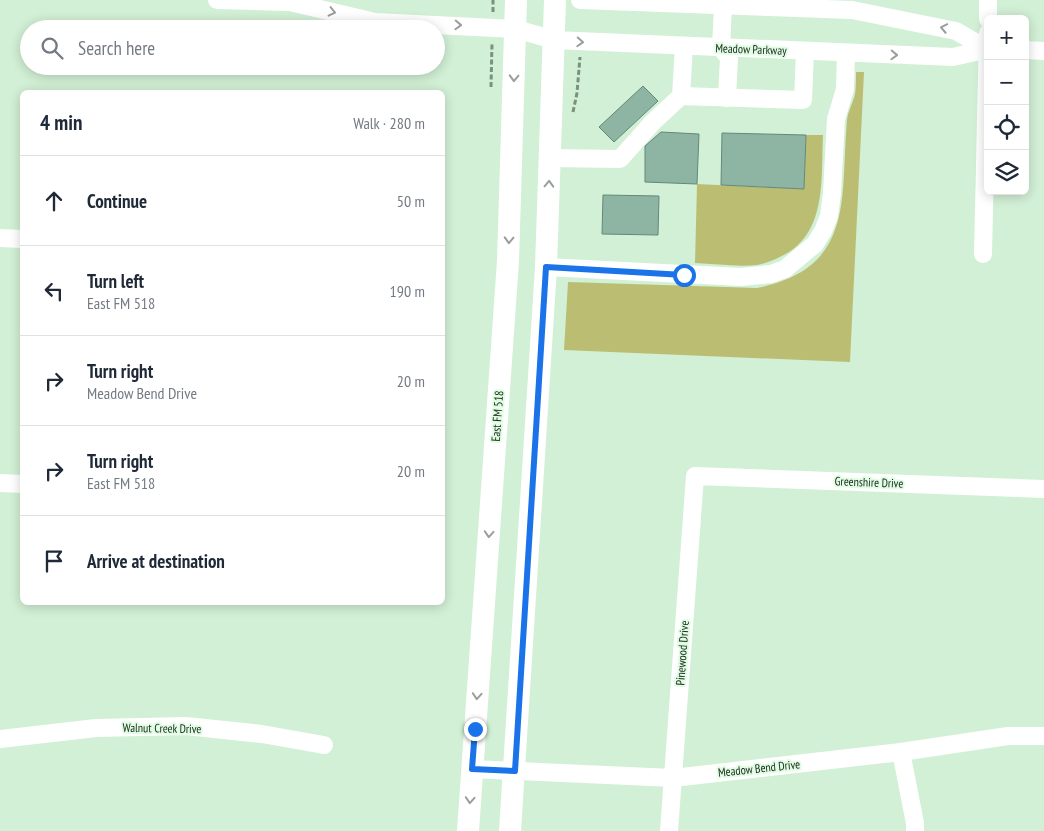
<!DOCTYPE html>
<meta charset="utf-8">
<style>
:root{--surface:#fff;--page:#f6f6f7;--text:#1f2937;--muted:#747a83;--line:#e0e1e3}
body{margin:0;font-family:"PT Sans Narrow",sans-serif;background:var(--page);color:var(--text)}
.controls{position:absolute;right:15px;top:15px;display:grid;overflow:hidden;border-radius:8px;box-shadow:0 2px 12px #0003}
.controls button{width:45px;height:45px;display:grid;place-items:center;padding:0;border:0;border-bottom:1px solid var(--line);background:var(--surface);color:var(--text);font:25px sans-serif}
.stop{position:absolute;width:15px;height:15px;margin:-11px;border:4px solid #1a73e8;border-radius:50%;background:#fff}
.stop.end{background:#1a73e8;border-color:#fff;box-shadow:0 1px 5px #0008}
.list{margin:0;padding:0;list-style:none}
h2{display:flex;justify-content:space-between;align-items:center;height:65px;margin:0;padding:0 20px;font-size:21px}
h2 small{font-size:16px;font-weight:400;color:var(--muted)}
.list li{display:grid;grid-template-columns:32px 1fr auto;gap:15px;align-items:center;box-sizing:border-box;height:90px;padding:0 20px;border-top:1px solid var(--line)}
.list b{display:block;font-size:19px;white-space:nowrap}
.list p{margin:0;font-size:16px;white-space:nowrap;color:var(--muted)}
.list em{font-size:16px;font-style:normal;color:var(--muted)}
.icon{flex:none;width:28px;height:28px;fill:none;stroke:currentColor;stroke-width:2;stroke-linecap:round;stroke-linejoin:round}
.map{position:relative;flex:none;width:1044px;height:831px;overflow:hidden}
.search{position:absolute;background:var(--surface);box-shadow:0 2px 12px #0003;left:20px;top:20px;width:425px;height:55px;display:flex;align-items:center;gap:12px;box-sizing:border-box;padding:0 18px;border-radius:28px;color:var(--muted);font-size:19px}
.panel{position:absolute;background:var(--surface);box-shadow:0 2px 12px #0003;left:20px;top:90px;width:425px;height:515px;border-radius:8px}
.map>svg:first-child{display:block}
.grass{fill:#bbbe72}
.building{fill:#8eb4a4;stroke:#638879}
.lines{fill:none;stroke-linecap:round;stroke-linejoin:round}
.path{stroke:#7b907d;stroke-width:3;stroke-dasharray:5 2.5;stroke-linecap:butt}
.minor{stroke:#fff;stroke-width:18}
.major{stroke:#fff;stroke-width:22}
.oneway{stroke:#999e9a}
.route{stroke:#1a73e8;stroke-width:6}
.labels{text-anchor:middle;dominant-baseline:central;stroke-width:4;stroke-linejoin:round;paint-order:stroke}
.street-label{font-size:12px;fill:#1c271e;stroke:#dffde2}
</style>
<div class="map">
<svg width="1044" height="831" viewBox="0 0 1044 831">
<rect width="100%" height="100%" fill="#d2f0d5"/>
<g class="grass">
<path d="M856 72H864L850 362 564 350 568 282 757 288C856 268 840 198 847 120 848 111 853 103 855 94 856 87 856 79 856 72Z"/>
<path d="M806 135H823C821 175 827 228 789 252 779 258 768 263 757 265 737 267 715 264 695 263L697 184 804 189Z"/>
</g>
<g class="building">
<path d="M643 86 658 101 614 142 599 127Z"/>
<path d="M661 132 699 134 697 184 645 182V146Z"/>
<path d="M722 133 806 135 804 189 721 185Z"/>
<path d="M603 195 659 196 658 235 602 234Z"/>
</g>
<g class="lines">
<g class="path">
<path d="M493 12V0"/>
<path d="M491 87 492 43"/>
<path d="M573 112 577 93 580 57"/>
</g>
<g class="minor">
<path d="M217 0 290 2 301 0"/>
<path d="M580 0 852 10 956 31 987 49"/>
<path d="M290 2 375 22 516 29 554 40 953 57 988 49"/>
<path d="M723 6 721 48 729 58 727 98"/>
<path d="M988 19V0"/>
<path d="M1025 50 1044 51"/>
<path d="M681 96 803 100 805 51"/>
<path d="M550 158 620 159 653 122 681 96 684 46"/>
<path d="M0 238 22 239"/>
<path d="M983 254 988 33"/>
<path d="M546 267 741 277 771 274 785 269 815 244 823 231 829 216 832 193 836 119 845 89 846 53"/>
<path d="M0 483 22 484"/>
<path d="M0 739 96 728 186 726 262 734 324 745"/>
<path d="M901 752 915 823V831"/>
<path d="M472 769 673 778 901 752 1008 736H1044"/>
<path d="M669 831 695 476 1044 489"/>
</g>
<g class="major">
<path d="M468 831 508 261 516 0"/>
<path d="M510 831 546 267 555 0"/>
</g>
</g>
<defs><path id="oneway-chevron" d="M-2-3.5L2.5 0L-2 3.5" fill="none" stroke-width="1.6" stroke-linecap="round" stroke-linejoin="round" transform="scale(1.25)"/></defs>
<g class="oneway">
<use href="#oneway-chevron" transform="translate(332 12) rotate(13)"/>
<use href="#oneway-chevron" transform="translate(458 25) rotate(2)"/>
<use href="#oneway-chevron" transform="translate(944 28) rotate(-169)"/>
<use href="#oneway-chevron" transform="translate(580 42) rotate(3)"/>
<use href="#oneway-chevron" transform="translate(894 55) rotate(2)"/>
<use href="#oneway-chevron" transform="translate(514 78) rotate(92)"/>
<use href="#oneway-chevron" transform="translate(549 184) rotate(-88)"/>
<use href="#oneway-chevron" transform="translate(509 240) rotate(92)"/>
<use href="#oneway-chevron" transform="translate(489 534) rotate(94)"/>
<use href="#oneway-chevron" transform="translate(477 696) rotate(94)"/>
<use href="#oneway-chevron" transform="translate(470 800) rotate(94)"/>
</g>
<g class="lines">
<path class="route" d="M475 729 472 769 515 771 546 267 684 275"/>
</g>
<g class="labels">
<g class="street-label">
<text transform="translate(751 49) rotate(2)">Meadow Parkway</text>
<text transform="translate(497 416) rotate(-86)">East FM 518</text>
<text transform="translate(869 482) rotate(2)">Greenshire Drive</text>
<text transform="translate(682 653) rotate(-86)">Pinewood Drive</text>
<text transform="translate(162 728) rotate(1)">Walnut Creek Drive</text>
<text transform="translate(759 768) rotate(-6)">Meadow Bend Drive</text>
</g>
</g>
</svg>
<div class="controls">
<button>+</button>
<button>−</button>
<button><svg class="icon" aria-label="locate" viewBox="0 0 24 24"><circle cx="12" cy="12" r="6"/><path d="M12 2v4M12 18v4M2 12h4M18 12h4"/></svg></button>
<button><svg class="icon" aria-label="layers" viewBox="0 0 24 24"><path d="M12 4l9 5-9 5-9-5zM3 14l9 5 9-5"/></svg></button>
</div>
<div class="stop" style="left:684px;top:275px"></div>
<div class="stop end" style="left:475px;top:729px"></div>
<div class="search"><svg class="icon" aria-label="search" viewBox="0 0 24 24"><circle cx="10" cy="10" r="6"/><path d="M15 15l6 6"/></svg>Search here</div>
<section class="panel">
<h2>4 min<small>Walk · 280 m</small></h2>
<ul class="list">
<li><svg class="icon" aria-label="ahead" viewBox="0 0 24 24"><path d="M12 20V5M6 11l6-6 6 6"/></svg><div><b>Continue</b></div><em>50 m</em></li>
<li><svg class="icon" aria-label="left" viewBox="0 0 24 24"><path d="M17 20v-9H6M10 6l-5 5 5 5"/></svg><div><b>Turn left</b><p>East FM 518</p></div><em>190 m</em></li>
<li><svg class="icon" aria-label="right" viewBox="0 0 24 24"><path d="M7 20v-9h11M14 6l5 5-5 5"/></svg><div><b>Turn right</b><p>Meadow Bend Drive</p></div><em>20 m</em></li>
<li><svg class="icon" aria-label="right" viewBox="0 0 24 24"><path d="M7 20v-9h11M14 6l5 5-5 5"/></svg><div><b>Turn right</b><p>East FM 518</p></div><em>20 m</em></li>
<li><svg class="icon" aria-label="arrive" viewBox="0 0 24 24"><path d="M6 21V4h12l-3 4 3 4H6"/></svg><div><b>Arrive at destination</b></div></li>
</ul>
</section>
</div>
